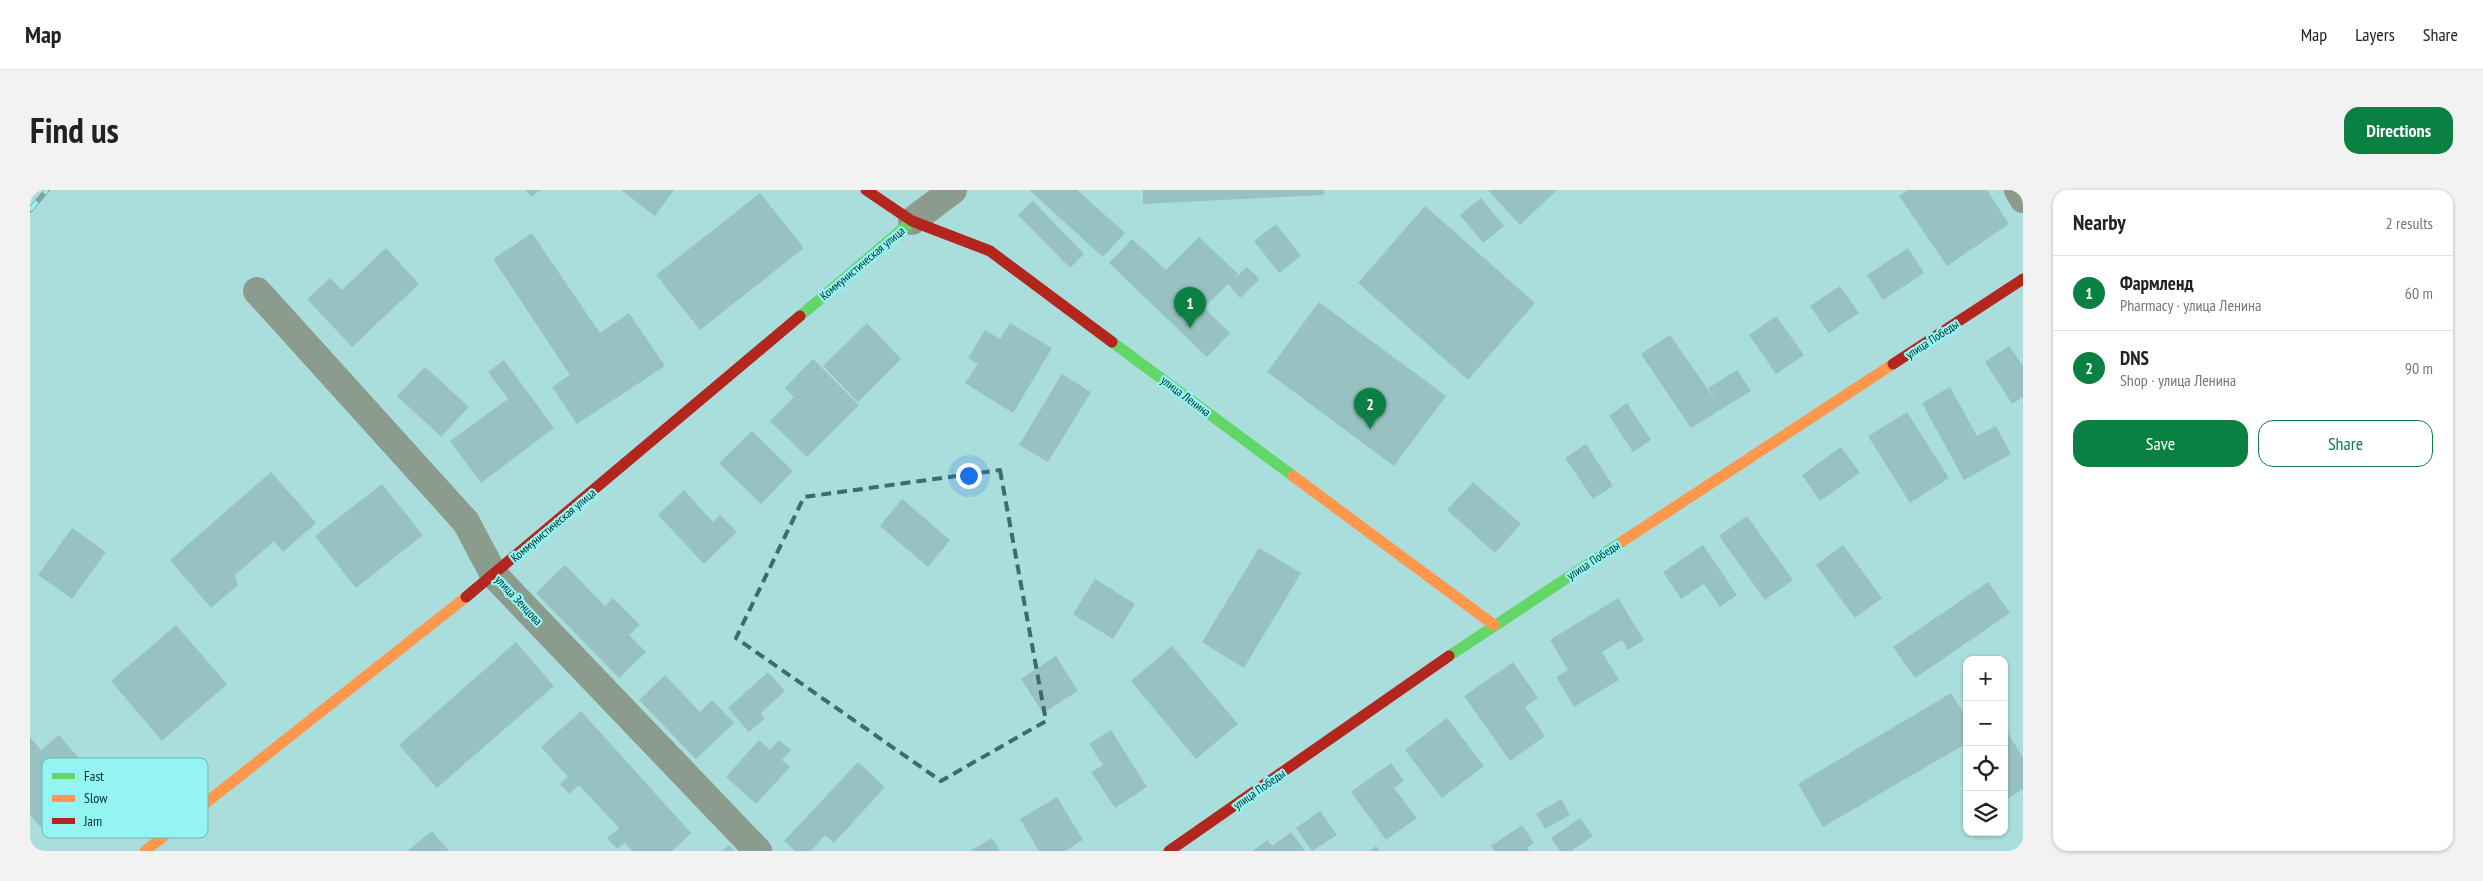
<!DOCTYPE html>
<meta charset="utf-8">
<style>
:root{--surface:#fff;--page:#f2f2f2;--text:#222;--muted:#767676;--line:#e0e0e0;--accent:#0b8043}
body{margin:0;font-family:"PT Sans Narrow",sans-serif;background:var(--page);color:var(--text)}
.controls{position:absolute;right:15px;bottom:15px;display:grid;overflow:hidden;border-radius:10px;box-shadow:0 1px 4px #0004}
.controls button{width:45px;height:45px;display:grid;place-items:center;padding:0;border:0;border-bottom:1px solid var(--line);background:var(--surface);color:var(--text);font:25px sans-serif}
.you{position:absolute;left:938px;top:285px;width:18px;height:18px;margin:-12px;border:4px solid #fff;border-radius:50%;background:#1a73e8;box-shadow:0 0 0 8px #1a73e833}
.badge{display:grid;place-items:center;width:32px;height:32px;border-radius:50%;background:var(--accent);color:#fff;font-size:16px;font-weight:700}
.pin{position:absolute;translate:-50% -41px;filter:drop-shadow(0 1px 2px #0008)}
.pin::after{content:'';position:absolute;top:26px;width:18px;height:15px;background:inherit;clip-path:polygon(0 0,100% 0,50% 100%)}
.list{margin:0;padding:0;list-style:none}
h2{display:flex;justify-content:space-between;align-items:center;height:65px;margin:0;padding:0 20px;font-size:21px}
h2 small{font-size:16px;font-weight:400;color:var(--muted)}
.list li{display:grid;grid-template-columns:32px 1fr auto;gap:15px;align-items:center;box-sizing:border-box;height:75px;padding:0 20px;border-top:1px solid var(--line)}
.list b{display:block;font-size:19px;white-space:nowrap}
.list p{margin:0;font-size:16px;white-space:nowrap;color:var(--muted)}
.list em{font-size:16px;font-style:normal;color:var(--muted)}
.actions{display:flex;gap:10px;padding:15px 20px}
.actions a{flex:1;padding:11px 0;border:1px solid var(--accent);border-radius:15px;text-align:center;font-size:18px;color:var(--accent)}
.actions .main{background:var(--accent);color:#fff}
.icon{flex:none;width:28px;height:28px;fill:none;stroke:currentColor;stroke-width:2;stroke-linecap:round;stroke-linejoin:round}
.map{position:relative;flex:none;width:1993px;height:661px;overflow:hidden;border-radius:15px}
header{display:flex;align-items:center;gap:30px;box-sizing:border-box;height:70px;padding:0 25px;background:var(--surface);border-bottom:1px solid var(--line)}
header strong{font-size:24px}
nav{display:flex;gap:28px;margin-inline-start:auto;font-size:18px}
.intro{display:flex;align-items:center;justify-content:space-between;box-sizing:border-box;height:120px;padding:0 30px}
h1{margin:0;font-size:35px}
.button{padding:12px 22px;border-radius:15px;background:var(--accent);color:#fff;font-size:18px;font-weight:700}
main{display:flex;gap:30px;padding:0 30px}
aside{flex:1;background:var(--surface);border-radius:15px;box-shadow:0 1px 4px #0004}
.map>svg:first-child{display:block}
.building{fill:#98c2c2}
.lines{fill:none;stroke-linecap:round;stroke-linejoin:round}
.street{stroke:#8b9c8e;stroke-width:28}
.fast{stroke:#63d668;stroke-width:11}
.slow{stroke:#ff974d;stroke-width:11}
.jam{stroke:#b3261e;stroke-width:11}
.rail-casing{stroke:#86a29c;stroke-width:5.5}
.rail{stroke:#94f4f2;stroke-width:4;stroke-dasharray:11;stroke-linecap:butt}
.marked{fill:none;stroke:#3d6c6c;stroke-width:4;stroke-dasharray:10 6;stroke-linejoin:round}
.labels{text-anchor:middle;dominant-baseline:central;stroke-width:4.5;stroke-linejoin:round;paint-order:stroke}
.street-label{font-size:12px;fill:#022f2f;stroke:#94f4f2}
.key{fill:#94f4f2;stroke:#68b9b8;stroke-width:1}
.key-label{font-size:14px;fill:#022f2f}
</style>
<header>
<strong>Map</strong>
<nav><a>Map</a><a>Layers</a><a>Share</a></nav>
</header>
<div class="intro"><h1>Find us</h1><a class="button">Directions</a></div>
<main>
<div class="map">
<svg width="1993" height="661" viewBox="0 0 1993 661">
<rect width="100%" height="100%" fill="#aadedd"/>
<g class="building">
<path d="M495 0H510L502 7Z"/>
<path d="M591 0H644L625 26Z"/>
<path d="M999 0H1047L1095 43 1073 67Z"/>
<path d="M1113 0H1294V5L1113 14Z"/>
<path d="M1458 0H1527L1490 35Z"/>
<path d="M1878 0H1957L1979 34 1917 76 1869 6Z"/>
<path d="M730 3 774 58 670 140 626 85Z"/>
<path d="M1451 8 1474 36 1453 53 1430 25Z"/>
<path d="M1003 11 1054 64 1040 78 988 25Z"/>
<path d="M1395 16 1505 113 1438 190 1328 93Z"/>
<path d="M1246 34 1271 66 1249 83 1224 51Z"/>
<path d="M502 43 570 143 599 123 635 176 547 234 522 197 540 185 463 69Z"/>
<path d="M1169 47 1208 84 1203 90 1217 77 1230 89 1210 108 1198 94 1174 118 1200 143 1177 167 1079 73 1102 49 1136 80Z"/>
<path d="M356 58 389 94 322 157 277 109 300 88 312 100Z"/>
<path d="M1878 58 1894 83 1853 110 1837 85Z"/>
<path d="M1810 96 1829 123 1799 143 1780 116Z"/>
<path d="M1289 112 1416 206 1364 276 1237 182Z"/>
<path d="M1746 126 1774 165 1746 184 1719 145Z"/>
<path d="M837 133 871 169 828 212 793 176Z"/>
<path d="M980 133 1022 158 983 223 935 193 948 174 938 168 955 140 970 149Z"/>
<path d="M1640 145 1688 214 1678 198 1707 180 1721 201 1661 238 1611 164Z"/>
<path d="M1979 156 1993 176V207L1982 214 1955 172Z"/>
<path d="M783 169 829 215 777 267 740 231 764 207 755 198Z"/>
<path d="M474 170 524 238 451 293 420 251 478 209 458 182Z"/>
<path d="M395 177 439 217 411 247 367 206Z"/>
<path d="M1032 184 1061 202 1018 272 989 255Z"/>
<path d="M1920 197 1947 246 1966 236 1981 264 1934 290 1892 213Z"/>
<path d="M1597 213 1621 250 1603 262 1579 226Z"/>
<path d="M1877 222 1919 288 1880 313 1838 246Z"/>
<path d="M722 241 763 281 731 314 689 273Z"/>
<path d="M1556 254 1583 296 1563 309 1535 268Z"/>
<path d="M1811 257 1830 283 1790 311 1772 285Z"/>
<path d="M241 282 286 333 253 362 244 351 205 385 208 395 181 418 140 370Z"/>
<path d="M1443 292 1491 334 1465 363 1417 320Z"/>
<path d="M352 294 393 345 326 398 285 346Z"/>
<path d="M654 300 683 332 690 325 707 342 674 374 628 325Z"/>
<path d="M872 309 920 350 898 377 850 336Z"/>
<path d="M1717 326 1763 390 1735 410 1689 346Z"/>
<path d="M42 338 76 362 42 409 8 385Z"/>
<path d="M1673 355 1707 405 1690 417 1674 394 1651 409 1633 382Z"/>
<path d="M1813 355 1852 408 1825 428 1786 375Z"/>
<path d="M1229 358 1271 383 1214 478 1172 452Z"/>
<path d="M535 375 575 416 583 408 610 435 599 445 616 462 589 488 506 403Z"/>
<path d="M1065 389 1105 414 1083 449 1043 424Z"/>
<path d="M1958 392 1980 423 1885 488 1863 457Z"/>
<path d="M1588 408 1614 450 1598 460 1592 450 1572 462 1589 490 1544 517 1526 487 1538 480 1520 450Z"/>
<path d="M146 435 197 494 132 551 81 491Z"/>
<path d="M486 452 524 496 407 598 369 555Z"/>
<path d="M1142 456 1208 534 1166 569 1101 491Z"/>
<path d="M1026 466 1048 501 1013 523 991 489Z"/>
<path d="M1483 472 1508 508 1495 517 1515 546 1480 571 1434 506Z"/>
<path d="M738 482 755 501 731 523 735 528 719 542 698 518Z"/>
<path d="M635 485 670 522 682 510 704 533 666 569 609 510Z"/>
<path d="M1921 503 1937 529V553L1793 637 1768 594Z"/>
<path d="M551 521 661 643 642 661H602L595 653 587 659 577 648 589 638 549 595 539 604 530 594 538 587 511 557Z"/>
<path d="M1417 528 1454 576 1412 608 1375 560Z"/>
<path d="M1081 540 1117 597 1085 618 1061 582 1073 575 1059 554Z"/>
<path d="M1976 540 1993 567V599L1976 610Z"/>
<path d="M29 545 78 603 52 625 40 611 10 637 0 624V547L11 560Z"/>
<path d="M729 550 740 560 749 550 761 560 752 570 760 577 726 614 696 587Z"/>
<path d="M828 572 855 597 804 653 795 645 781 661H765L754 651Z"/>
<path d="M1361 573 1374 591 1364 598 1387 628 1356 650 1321 602Z"/>
<path d="M1027 607 1053 650 1035 661H1009L990 629Z"/>
<path d="M1531 609 1540 625 1515 639 1506 624Z"/>
<path d="M1290 621 1307 645 1282 661 1266 638Z"/>
<path d="M1550 628 1563 646 1541 661H1530L1521 648Z"/>
<path d="M1492 635 1504 653 1497 658 1500 661H1465L1461 656Z"/>
<path d="M402 641 419 661H377Z"/>
<path d="M1261 642 1275 661H1222L1237 650 1242 656Z"/>
<path d="M962 648 970 661H940Z"/>
<path d="M699 655 704 661H692Z"/>
<path d="M1346 656 1350 661H1339Z"/>
</g>
<g class="lines">
<g class="street">
<path d="M1988 0 1993 9"/>
<path d="M882 31 923 0"/>
<path d="M227 101 436 332 464 385 728 661"/>
</g>
<g class="fast">
<path d="M770 126 882 31"/>
<path d="M1082 152 1263 286"/>
<path d="M1419 466 1593 351"/>
</g>
<g class="slow">
<path d="M1263 286 1464 435"/>
<path d="M1593 351 1863 174"/>
<path d="M115 661 436 407"/>
</g>
<g class="jam">
<path d="M836 0 882 31 960 61 1082 152"/>
<path d="M1863 174 1993 89"/>
<path d="M436 407 770 126"/>
<path d="M1139 661 1419 466"/>
</g>
<g class="rail-casing">
<path id="rail" d="M0 20 17 0"/>
</g>
<use href="#rail" class="rail"/>
</g>
<path class="marked" d="M970 280 1016 531 911 591 706 448 774 307Z"/>
<g class="labels">
<g class="street-label">
<text transform="translate(832 73) rotate(-40)">Коммунистическая улица</text>
<text transform="translate(1902 149) rotate(-33)">улица Победы</text>
<text transform="translate(1156 206) rotate(37)">улица Ленина</text>
<text transform="translate(523 335) rotate(-40)">Коммунистическая улица</text>
<text transform="translate(1563 370) rotate(-33)">улица Победы</text>
<text transform="translate(489 410) rotate(47)">улица Зенцова</text>
<text transform="translate(1229 599) rotate(-35)">улица Победы</text>
</g>
</g>
<rect x="12" y="568" width="166" height="80" rx="8" class="key"/>
<rect x="22" y="583" width="23" height="6" fill="#63d668"/>
<rect x="22" y="605" width="23" height="7" fill="#ff974d"/>
<rect x="22" y="628" width="23" height="6" fill="#b3261e"/>
<g class="key-label">
<text x="54" y="591">Fast</text>
<text x="54" y="613">Slow</text>
<text x="54" y="636">Jam</text>
</g>
</svg>
<div class="controls">
<button>+</button>
<button>−</button>
<button><svg class="icon" aria-label="locate" viewBox="0 0 24 24"><circle cx="12" cy="12" r="6"/><path d="M12 2v4M12 18v4M2 12h4M18 12h4"/></svg></button>
<button><svg class="icon" aria-label="layers" viewBox="0 0 24 24"><path d="M12 4l9 5-9 5-9-5zM3 14l9 5 9-5"/></svg></button>
</div>
<div class="you"></div>
<div class="pin badge" style="left:1160px;top:138px">1</div>
<div class="pin badge" style="left:1340px;top:239px">2</div>
</div>
<aside>
<h2>Nearby<small>2 results</small></h2>
<ul class="list">
<li><span class="badge">1</span><div><b>Фармленд</b><p>Pharmacy · улица Ленина</p></div><em>60 m</em></li>
<li><span class="badge">2</span><div><b>DNS</b><p>Shop · улица Ленина</p></div><em>90 m</em></li>
</ul>
<div class="actions"><a class="main">Save</a><a>Share</a></div>
</aside>
</main>
